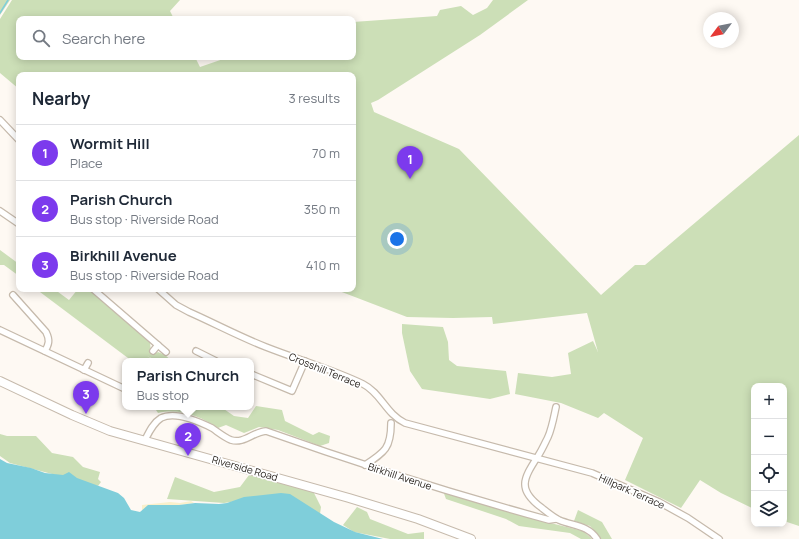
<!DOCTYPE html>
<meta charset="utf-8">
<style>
:root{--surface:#fff;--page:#f2f2f3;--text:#1f2937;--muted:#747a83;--line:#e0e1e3;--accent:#7c3aed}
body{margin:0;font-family:Manrope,sans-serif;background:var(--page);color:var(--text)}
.controls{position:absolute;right:12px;bottom:12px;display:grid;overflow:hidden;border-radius:8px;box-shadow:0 2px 10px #0003}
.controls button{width:36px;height:36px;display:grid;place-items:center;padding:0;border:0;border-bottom:1px solid var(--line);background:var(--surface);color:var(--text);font:20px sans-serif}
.compass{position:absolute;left:703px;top:12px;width:36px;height:36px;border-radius:50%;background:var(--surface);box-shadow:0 2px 10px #0003;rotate:238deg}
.you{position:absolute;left:397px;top:239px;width:14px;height:14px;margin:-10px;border:3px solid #fff;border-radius:50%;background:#1a73e8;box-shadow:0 0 0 6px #1a73e833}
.badge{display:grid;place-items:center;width:26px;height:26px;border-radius:50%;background:var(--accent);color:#fff;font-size:13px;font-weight:700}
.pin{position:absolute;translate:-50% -33px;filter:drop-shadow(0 1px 2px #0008)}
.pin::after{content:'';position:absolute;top:21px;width:14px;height:12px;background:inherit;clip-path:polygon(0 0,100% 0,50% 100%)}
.popup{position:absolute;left:122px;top:358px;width:132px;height:52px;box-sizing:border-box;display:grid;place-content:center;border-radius:8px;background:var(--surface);filter:drop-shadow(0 1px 3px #0005);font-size:13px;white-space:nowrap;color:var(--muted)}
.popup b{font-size:15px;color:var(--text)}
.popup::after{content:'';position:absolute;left:50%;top:100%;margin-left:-8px;border:8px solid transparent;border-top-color:var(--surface)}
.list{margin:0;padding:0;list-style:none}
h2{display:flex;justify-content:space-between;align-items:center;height:52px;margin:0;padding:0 16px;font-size:17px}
h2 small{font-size:13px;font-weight:400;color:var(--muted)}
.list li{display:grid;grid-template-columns:26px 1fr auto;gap:12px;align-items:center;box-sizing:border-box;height:56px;padding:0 16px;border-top:1px solid var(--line)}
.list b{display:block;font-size:15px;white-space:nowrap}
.list p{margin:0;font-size:13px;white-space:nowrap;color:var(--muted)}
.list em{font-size:13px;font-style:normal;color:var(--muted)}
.icon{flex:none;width:22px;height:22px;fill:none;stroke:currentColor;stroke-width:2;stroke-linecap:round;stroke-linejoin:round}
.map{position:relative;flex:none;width:799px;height:539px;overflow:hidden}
.search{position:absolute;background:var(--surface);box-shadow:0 2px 10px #0003;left:16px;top:16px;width:340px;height:44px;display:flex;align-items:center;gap:10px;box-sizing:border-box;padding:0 14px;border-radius:8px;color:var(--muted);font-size:15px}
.panel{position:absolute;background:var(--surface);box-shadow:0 2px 10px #0003;left:16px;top:72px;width:340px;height:220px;border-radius:8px}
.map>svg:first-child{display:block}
.green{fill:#ccdfb7}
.sand{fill:#faf0cb}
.water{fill:#7fceda}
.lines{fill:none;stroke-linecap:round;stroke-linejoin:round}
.stream{stroke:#7fceda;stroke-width:1.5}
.street-casing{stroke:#c6baac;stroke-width:8}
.secondary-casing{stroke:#c6baac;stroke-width:10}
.street{stroke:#fff;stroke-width:5.5}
.secondary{stroke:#fff;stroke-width:8}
.labels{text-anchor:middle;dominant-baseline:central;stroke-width:3.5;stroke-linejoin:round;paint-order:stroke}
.street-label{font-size:10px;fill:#2a2520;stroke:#fff}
</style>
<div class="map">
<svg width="799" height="539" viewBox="0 0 799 539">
<rect width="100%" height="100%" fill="#fef9f3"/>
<g class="green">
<path d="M0 0H10L0 15Z"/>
<path d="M12 0H180L170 11 174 19H19V57H195L200 67 229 57H353V22L437 16 440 10 461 6 473 15 487 8 493 0H528L480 35 378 100 371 103 374 112 459 149 601 295 635 265H645L799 135V526L784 521V386H754V509L721 493 700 480 681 508 625 480 643 438 604 413 598 418 561 403 515 394 518 373 552 377 571 374 568 353 593 341 598 352 587 313 493 324 492 317 453 318 407 317 334 289H353V75H19V89L0 73V19Z"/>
<path d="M0 250 19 264V276L4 265H0Z"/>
<path d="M36 289H54L69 300 78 289H90L150 342 151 353 154 354 158 352 165 355 172 361H158L147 356 156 361H132Z"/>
<path d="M402 324 443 327 448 342 449 360 457 366 506 371 510 394 490 399 422 389 410 371 402 333Z"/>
<path d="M256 406 282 410 285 421 313 435 319 432 330 436 329 443 320 446 278 430 259 427 244 433 226 425 218 428C200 416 180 408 158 413L154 407H221L234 416 248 418Z"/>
<path d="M0 434 7 436H36L52 453 73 457 83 467 100 472 98 479 101 482 98 486 10 463 0 456Z"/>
<path d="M249 475 313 491 321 507 320 514 250 499 224 503 167 499 175 477 214 492 240 487Z"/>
<path d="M443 491 526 517 583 531 592 539H581L570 533 519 526 506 519 446 499Z"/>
<path d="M357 507 367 512 370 519 408 534 424 532V539H390L354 532 343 525Z"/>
<path d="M578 510 602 522 612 539H601L590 526 574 521Z"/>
</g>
<path class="sand" d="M191 501 194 503 142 510V505L170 502 180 503Z"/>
<path class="water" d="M0 459 7 463 31 468 45 473 63 475 69 472 77 478 118 493 124 498 131 510 140 512 148 505H179L195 503 219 504 227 503 244 497 281 493 290 494 334 522 355 532 383 539H0Z"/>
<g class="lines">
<path class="stream" d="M0 13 8 0"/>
<g class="street-casing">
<g id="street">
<path d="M0 120 19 140"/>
<path d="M0 211 19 224"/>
<path d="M93 289 166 352"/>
<path d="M158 289 176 305 189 312C214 323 240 337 266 347 299 360 332 369 363 384 381 393 386 414 405 423L592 473 659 502 688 518 719 539"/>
<path d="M13 295 46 332C50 340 49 344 45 351"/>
<path d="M0 330 125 389"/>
<path d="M153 351 158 345"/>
<path d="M196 351 216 361"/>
<path d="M84 370 88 363"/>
<path d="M251 374 292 391 305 361"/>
<path d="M556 407C554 416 552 428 548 437 545 443 542 450 538 456 524 478 516 489 542 508 547 512 553 517 559 520 573 526 588 525 597 539"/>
<path d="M145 440C149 432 153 423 161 418 175 411 200 422 212 428 218 432 224 437 231 440 244 444 253 432 266 431 359 464 454 494 549 520L556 519"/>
<path d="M365 465C385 452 391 448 391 423"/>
</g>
</g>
<g class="secondary-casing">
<path id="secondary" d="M0 381 72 415 110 431 349 498 418 519 471 539"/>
</g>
<use href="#street" class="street"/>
<use href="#secondary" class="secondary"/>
</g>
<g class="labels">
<g class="street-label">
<text transform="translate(325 370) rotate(22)">Crosshill Terrace</text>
<text transform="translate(245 468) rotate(16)">Riverside Road</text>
<text transform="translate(400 476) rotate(18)">Birkhill Avenue</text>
<text transform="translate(632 491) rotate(24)">Hillpark Terrace</text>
</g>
</g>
</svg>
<div class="controls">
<button>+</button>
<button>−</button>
<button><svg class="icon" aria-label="locate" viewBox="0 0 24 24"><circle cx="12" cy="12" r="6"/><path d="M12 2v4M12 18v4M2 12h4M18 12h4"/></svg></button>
<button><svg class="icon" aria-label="layers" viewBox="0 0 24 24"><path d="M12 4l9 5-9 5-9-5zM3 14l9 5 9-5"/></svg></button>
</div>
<svg class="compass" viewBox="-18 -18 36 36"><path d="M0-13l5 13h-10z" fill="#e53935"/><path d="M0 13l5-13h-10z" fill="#747a83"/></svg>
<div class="you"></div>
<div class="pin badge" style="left:410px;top:179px">1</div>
<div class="pin badge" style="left:188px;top:456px">2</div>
<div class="popup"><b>Parish Church</b>Bus stop</div>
<div class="pin badge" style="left:86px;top:414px">3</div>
<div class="search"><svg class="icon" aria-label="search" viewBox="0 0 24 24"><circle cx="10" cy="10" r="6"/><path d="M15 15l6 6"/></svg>Search here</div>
<section class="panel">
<h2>Nearby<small>3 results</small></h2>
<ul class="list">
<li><span class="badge">1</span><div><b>Wormit Hill</b><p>Place</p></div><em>70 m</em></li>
<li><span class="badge">2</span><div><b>Parish Church</b><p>Bus stop · Riverside Road</p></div><em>350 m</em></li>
<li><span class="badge">3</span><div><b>Birkhill Avenue</b><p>Bus stop · Riverside Road</p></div><em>410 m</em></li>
</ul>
</section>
</div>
